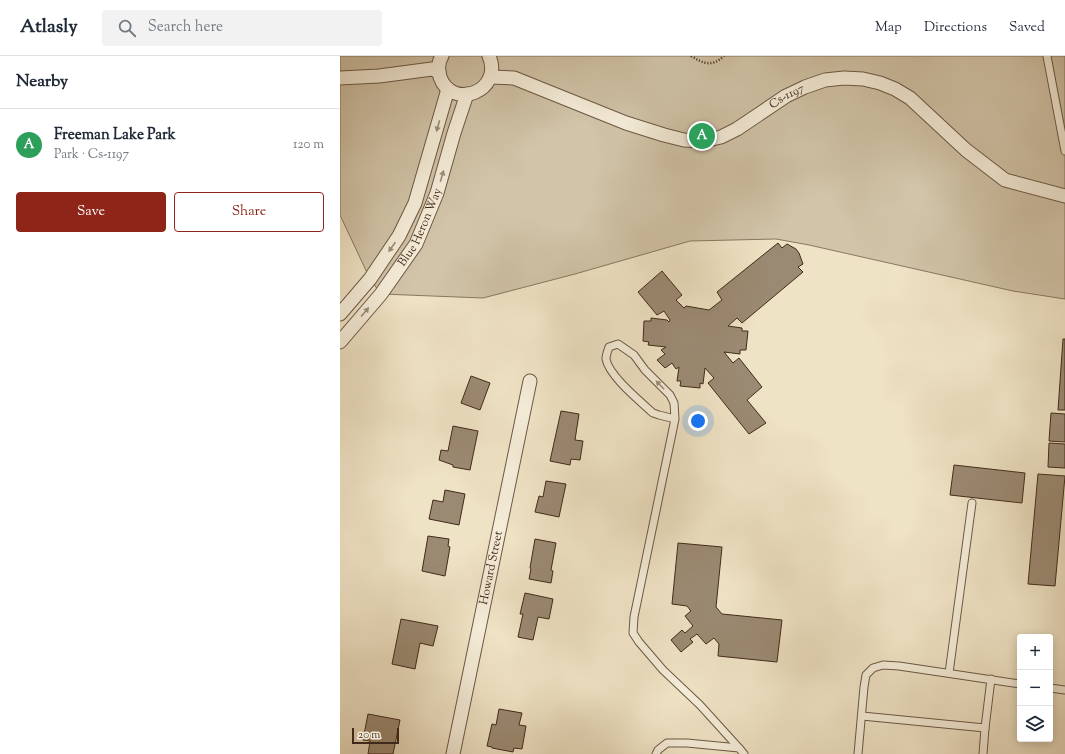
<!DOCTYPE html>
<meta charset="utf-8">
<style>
:root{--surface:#fff;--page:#f2f2f3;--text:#1f2937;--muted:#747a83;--line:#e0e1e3;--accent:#8f2418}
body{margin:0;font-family:"Sorts Mill Goudy",serif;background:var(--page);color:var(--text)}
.controls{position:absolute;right:12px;bottom:12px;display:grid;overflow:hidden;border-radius:4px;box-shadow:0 2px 10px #0003}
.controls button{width:36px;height:36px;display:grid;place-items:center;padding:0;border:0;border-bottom:1px solid var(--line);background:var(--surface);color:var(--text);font:20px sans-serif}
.scale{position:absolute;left:12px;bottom:10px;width:47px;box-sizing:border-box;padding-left:4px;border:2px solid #412a1a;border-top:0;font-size:11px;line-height:14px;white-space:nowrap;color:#412a1a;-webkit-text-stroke:3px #f5edd9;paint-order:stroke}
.you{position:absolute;left:358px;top:365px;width:14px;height:14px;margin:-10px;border:3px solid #fff;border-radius:50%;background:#1a73e8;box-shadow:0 0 0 6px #1a73e833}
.badge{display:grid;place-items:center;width:26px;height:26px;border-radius:50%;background:var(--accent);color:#fff;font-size:13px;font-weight:700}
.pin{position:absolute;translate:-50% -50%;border:2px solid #fff;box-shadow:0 1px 4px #0006}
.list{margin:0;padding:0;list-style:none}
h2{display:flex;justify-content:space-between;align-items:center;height:52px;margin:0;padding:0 16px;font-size:17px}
h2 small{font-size:13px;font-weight:400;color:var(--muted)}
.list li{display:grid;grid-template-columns:26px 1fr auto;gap:12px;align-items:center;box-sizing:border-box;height:72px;padding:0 16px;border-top:1px solid var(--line)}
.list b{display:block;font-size:15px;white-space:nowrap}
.list p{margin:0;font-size:13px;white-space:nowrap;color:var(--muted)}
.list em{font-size:13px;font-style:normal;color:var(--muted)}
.actions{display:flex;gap:8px;padding:12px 16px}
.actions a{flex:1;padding:9px 0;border:1px solid var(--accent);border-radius:4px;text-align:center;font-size:14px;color:var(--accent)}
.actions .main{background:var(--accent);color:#fff}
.icon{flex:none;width:22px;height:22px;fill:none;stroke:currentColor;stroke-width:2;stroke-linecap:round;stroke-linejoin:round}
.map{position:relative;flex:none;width:725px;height:698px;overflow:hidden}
header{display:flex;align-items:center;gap:24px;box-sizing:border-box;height:56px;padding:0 20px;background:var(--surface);border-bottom:1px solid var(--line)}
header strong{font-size:19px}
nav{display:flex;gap:22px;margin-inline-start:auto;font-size:14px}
.search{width:280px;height:36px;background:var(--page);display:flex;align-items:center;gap:10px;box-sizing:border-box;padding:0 14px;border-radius:4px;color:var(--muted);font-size:15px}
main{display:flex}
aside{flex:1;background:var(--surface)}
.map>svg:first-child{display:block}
.green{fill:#d1c4a8;stroke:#897761}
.building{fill:#9b8a73;stroke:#412a1a}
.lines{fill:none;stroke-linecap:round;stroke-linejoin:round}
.service-casing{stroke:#6c5845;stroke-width:9}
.minor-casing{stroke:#6c5845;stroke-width:15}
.path{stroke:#412a1a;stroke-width:2.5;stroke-dasharray:1 2;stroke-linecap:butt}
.service{stroke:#f5edd9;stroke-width:7}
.minor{stroke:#f5edd9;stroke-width:13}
.oneway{fill:#9b8c7a}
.labels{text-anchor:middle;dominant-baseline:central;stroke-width:3;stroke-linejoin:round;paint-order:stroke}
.street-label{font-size:12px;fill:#412a1a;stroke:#f5edd9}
</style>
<header>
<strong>Atlasly</strong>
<div class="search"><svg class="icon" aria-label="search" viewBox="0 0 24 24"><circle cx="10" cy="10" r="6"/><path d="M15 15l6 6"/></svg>Search here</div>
<nav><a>Map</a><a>Directions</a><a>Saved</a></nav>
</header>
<main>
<aside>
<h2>Nearby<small></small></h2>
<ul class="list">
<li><span class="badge" style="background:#2e9e5b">A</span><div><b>Freeman Lake Park</b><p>Park · Cs-1197</p></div><em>120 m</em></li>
</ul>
<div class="actions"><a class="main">Save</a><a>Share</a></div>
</aside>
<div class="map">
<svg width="725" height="698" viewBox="0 0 725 698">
<rect width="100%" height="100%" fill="#efe3c5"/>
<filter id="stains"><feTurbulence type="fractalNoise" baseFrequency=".005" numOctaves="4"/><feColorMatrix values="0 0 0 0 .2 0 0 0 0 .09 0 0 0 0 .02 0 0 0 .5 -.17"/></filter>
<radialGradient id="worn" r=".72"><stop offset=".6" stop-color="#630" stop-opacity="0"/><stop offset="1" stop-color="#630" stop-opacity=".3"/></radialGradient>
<path class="green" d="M0 0H725V243L673 235 469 189 436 183 350 185 235 218 143 242 41 238 30 223 0 159Z"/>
<g class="building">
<path d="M438 187 442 192 447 188 456 193 459 197 463 208 458 211 463 216 402 267 397 262 388 270 402 272V275H408L406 294H400V298L384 296 393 307 399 302 422 331 407 344 426 367 409 378 368 327 374 322 365 312 363 328 360 327V332L340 330 341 325H337L339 311 336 313 332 307 325 312 317 304 325 298 321 294 326 291 308 289 309 286 303 285 304 265H311V262L327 264 329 266 330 264 324 255 317 259 298 236 322 215 342 239 336 244 344 252 346 250 369 254 382 244 377 236Z"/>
<path d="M723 283H725V354H718Z"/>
<path d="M131 320 150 327 140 354 121 347Z"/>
<path d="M221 355 239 358 235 384 243 385 240 404 231 403 230 409 210 405Z"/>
<path d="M711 357 725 358V386L709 385Z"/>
<path d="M113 370 138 375 130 414 113 411V409L99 404 101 394 108 395Z"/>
<path d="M709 387 725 388V412L708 411Z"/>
<path d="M614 409 685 417 682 447 610 439Z"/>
<path d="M698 418 725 420 715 530 688 528Z"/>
<path d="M206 425 226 428 219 461 195 456 199 440 203 441Z"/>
<path d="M105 434 125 438 119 469 89 463 93 444 103 446Z"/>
<path d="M88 480 109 483 108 490 110 491 105 520 82 515Z"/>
<path d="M195 483 216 487 211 514 213 515 211 527 189 523 191 513 190 512Z"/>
<path d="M338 487 382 491 376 551 382 558 442 564 437 606 378 600 379 588 374 582 366 588 357 578 350 583 353 586 341 596 331 584 342 574 345 577 353 570 345 560 351 555 347 550 332 548Z"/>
<path d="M185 537 213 543 209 563 198 561 193 584 178 581 183 558H180Z"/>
<path d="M61 563 98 570 93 590 80 587 75 613 52 608Z"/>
<path d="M159 653 182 657 179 669 186 670 182 693 174 692 173 696 152 692V691L147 690 152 668 156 669Z"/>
<path d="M28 658 60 664 53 698H28L30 685 23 684Z"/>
</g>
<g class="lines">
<g class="service-casing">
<g id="service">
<path d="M707 0 725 95"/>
<path d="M335 363 319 359 313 357C300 345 269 320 266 303 266 299 268 294 269 291L278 288 294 299 305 314 330 339 334 347 335 363 294 561 293 577 299 586 323 614 360 649 399 692"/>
<path d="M609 617 632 447"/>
<path d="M710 632 725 634"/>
<path d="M522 660 645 672 643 698"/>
<path d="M645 672 651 623"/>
<path d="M316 698 318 694 327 687H347L399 692 404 698"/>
<path d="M518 698 524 631 526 619 533 612 543 609 559 610 680 628"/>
</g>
</g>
<g class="minor-casing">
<g id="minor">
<path d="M102 0C98 6 98 14 100 21 112 55 164 35 149 0"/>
<path id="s1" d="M150 21 174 22 286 67 324 79 344 84 363 85 381 81 397 73 446 40 465 31 485 24 504 22 523 23 540 27 555 33 570 42 626 94 665 124 725 140"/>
<path d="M0 22 39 20 92 13 99 16"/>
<path d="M0 258 30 223 59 180 75 147 108 33"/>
<path id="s2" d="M0 286 41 238 76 188 97 137 114 77 127 38"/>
<path id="s3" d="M113 698 190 325"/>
</g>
</g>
<path class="path" d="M351 0C364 8 372 11 384 0"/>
<use href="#service" class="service"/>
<use href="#minor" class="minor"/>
</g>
<defs><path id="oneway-solid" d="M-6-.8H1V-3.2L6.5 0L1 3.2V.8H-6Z"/></defs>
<g class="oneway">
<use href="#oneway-solid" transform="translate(98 70) rotate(106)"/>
<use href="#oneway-solid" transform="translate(102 120) rotate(-74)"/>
<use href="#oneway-solid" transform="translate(52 191) rotate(125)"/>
<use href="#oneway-solid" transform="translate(25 256) rotate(-50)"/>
<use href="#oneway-solid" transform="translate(320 329) rotate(-134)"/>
</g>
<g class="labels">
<g class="street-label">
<text stroke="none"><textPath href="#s1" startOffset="320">Cs-1197</textPath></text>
<text stroke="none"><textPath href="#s2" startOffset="141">Blue Heron Way</textPath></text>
<text stroke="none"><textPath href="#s3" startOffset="190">Howard Street</textPath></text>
</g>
</g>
<rect width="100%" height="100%" filter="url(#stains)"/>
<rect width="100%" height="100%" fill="url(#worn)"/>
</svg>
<div class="controls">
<button>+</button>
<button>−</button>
<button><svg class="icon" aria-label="layers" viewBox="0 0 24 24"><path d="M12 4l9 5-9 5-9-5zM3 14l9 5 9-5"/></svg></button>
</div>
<div class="scale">20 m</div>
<div class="you"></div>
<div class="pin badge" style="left:362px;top:80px;background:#2e9e5b">A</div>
</div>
</main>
